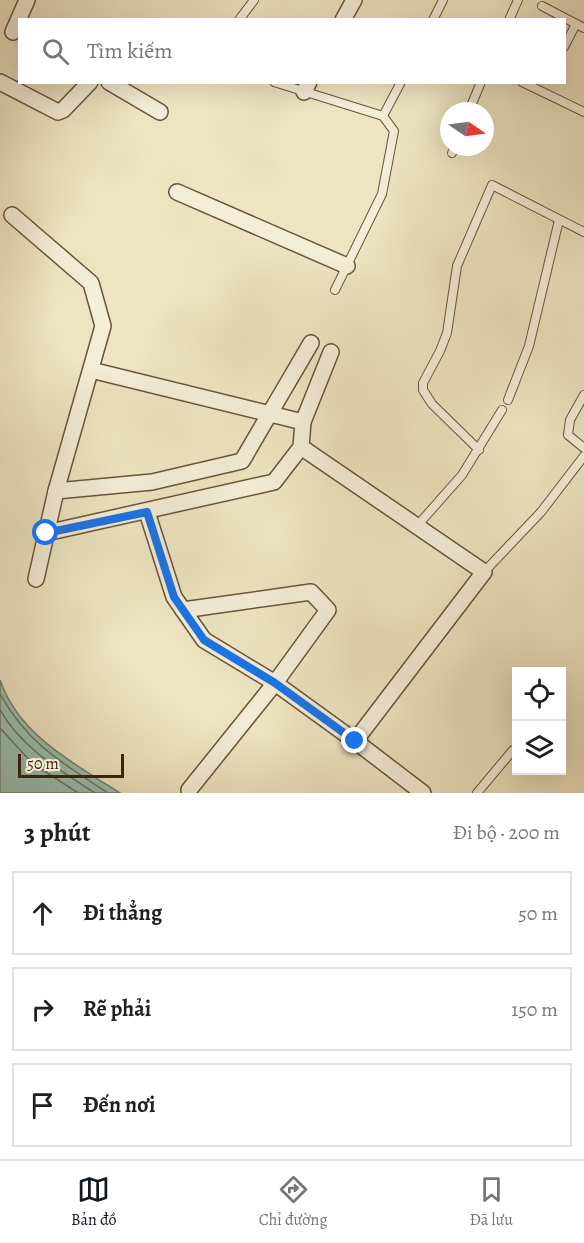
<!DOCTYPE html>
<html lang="vi">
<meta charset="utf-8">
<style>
:root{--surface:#fff;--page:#f6f6f6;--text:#202124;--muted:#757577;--line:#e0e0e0;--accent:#111827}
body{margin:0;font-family:Alegreya,serif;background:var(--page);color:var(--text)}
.controls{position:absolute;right:18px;bottom:18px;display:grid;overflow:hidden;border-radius:0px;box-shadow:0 6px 24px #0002}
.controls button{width:54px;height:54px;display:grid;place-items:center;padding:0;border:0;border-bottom:2px solid var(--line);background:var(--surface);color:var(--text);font:30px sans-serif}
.compass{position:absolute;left:440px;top:102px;width:54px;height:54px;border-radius:50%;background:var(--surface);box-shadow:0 6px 24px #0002;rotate:103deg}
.scale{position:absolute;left:18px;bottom:15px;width:106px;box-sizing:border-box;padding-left:6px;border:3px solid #3f240d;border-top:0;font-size:16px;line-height:21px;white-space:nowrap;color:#3f240d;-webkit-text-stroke:4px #f4edd7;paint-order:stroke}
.stop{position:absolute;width:18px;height:18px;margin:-14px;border:4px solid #1a73e8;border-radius:50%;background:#fff}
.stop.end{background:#1a73e8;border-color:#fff;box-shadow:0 2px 6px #0008}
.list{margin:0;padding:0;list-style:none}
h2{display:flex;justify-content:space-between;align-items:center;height:78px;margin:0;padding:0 24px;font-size:26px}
h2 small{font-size:20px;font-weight:400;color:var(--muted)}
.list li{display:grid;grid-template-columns:39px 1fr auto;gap:18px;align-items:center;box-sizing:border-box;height:84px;margin:0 12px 12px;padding:0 12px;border:2px solid var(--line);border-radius:0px}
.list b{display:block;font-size:22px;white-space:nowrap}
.list em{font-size:20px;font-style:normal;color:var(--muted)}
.icon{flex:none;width:33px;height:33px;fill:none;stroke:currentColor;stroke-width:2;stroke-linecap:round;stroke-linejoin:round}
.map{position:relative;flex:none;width:584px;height:793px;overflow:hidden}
.search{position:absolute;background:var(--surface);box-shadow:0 6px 24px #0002;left:18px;right:18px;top:18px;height:66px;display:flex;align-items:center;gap:15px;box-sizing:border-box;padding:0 21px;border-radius:0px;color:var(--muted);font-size:22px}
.sheet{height:366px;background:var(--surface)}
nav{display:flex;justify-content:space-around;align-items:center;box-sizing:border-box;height:84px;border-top:2px solid var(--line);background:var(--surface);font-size:16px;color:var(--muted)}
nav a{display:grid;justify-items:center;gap:3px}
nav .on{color:var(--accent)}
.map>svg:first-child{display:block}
.water{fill:#99bfb0;stroke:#75816f;stroke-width:1.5}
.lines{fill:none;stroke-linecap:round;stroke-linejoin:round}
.shore{stroke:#6c725e;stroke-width:1.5}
.service-casing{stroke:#6b543a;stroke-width:10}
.minor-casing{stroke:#6b543a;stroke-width:18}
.service{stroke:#f4edd7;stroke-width:8}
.minor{stroke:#f4edd7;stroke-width:15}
.route{stroke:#1a73e8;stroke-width:8}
</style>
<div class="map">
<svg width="584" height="793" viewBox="0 0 584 793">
<rect width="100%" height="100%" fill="#eee4c1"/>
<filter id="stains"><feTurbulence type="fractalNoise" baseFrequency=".00333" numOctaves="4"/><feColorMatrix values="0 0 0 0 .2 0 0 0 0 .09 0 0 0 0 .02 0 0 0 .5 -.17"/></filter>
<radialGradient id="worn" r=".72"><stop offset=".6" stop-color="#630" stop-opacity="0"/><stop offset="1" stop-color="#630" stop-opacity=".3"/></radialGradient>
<path class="water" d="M0 680C19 735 73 763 120 793H0Z"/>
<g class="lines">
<g class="shore">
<path d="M0 694C29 745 61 762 108 793"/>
<path d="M0 710C22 748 58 769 95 793"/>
<path d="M0 728 32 763 78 793"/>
</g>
<g class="service-casing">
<g id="service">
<path d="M542 6 584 28"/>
<path d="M239 20 254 0"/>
<path d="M433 20 443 0"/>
<path d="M509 20 518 0"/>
<path d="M564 47 576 24"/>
<path d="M274 82 383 116 401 82"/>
<path d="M522 82 584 112"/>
<path d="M469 111 481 82"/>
<path d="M452 153 455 147"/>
<path d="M335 290 382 194 394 131 383 116"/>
<path d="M584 395 570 420 568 435 584 448"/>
<path d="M508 400 529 346 559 220"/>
<path d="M479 450 432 404 423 390V383L440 351 447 333 457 266 492 185 584 232"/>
<path d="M417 526 462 475 502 410"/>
<path d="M484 572 541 512 584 456"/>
<path d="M477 793 513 750"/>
</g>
</g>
<g class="minor-casing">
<g id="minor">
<path d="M343 20 354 0"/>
<path d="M13 32 27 0"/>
<path d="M0 82 58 112 63 110 90 82"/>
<path d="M109 82 160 112"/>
<path d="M304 92 309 82"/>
<path d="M177 192 347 266"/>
<path d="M12 215 91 283 103 326 56 491 36 579"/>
<path d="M91 370 303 422"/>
<path d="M301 447 484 572 355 741 423 793"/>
<path d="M56 491 152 482 242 461 311 343"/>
<path d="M147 512 174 597 204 640 275 683 355 741"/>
<path d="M46 533 274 482 301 447 303 422 331 352"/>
<path d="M183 610 311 592 328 610 275 683 189 790"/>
</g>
</g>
<use href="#service" class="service"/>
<use href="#minor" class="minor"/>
</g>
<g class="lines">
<path class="route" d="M46 533 147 512 174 597 204 640 275 683 355 741"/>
</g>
<rect width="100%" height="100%" filter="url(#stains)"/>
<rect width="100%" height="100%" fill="url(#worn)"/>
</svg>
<div class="controls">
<button><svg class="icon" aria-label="locate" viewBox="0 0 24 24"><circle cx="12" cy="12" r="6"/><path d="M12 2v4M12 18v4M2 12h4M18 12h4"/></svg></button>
<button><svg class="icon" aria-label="layers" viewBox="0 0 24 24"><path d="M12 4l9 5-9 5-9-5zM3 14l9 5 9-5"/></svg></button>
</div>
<svg class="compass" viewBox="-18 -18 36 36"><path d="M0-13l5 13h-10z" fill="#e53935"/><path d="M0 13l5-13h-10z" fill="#757577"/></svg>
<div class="scale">50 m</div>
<div class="stop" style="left:46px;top:533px"></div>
<div class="stop end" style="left:355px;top:741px"></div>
<div class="search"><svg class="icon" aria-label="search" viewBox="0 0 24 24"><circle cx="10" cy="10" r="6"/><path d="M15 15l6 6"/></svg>Tìm kiếm</div>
</div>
<section class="sheet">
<h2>3 phút<small>Đi bộ · 200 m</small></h2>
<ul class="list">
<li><svg class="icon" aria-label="ahead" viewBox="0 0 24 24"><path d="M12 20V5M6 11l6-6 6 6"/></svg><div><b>Đi thẳng</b></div><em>50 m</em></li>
<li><svg class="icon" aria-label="right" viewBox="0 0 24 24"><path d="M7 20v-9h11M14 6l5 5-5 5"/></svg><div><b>Rẽ phải</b></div><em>150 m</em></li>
<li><svg class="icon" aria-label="arrive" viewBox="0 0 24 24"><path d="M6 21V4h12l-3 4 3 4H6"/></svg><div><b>Đến nơi</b></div></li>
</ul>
</section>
<nav>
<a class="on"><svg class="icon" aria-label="map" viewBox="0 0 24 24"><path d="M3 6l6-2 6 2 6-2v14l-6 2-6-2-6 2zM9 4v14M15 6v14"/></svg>Bản đồ</a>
<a><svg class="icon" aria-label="directions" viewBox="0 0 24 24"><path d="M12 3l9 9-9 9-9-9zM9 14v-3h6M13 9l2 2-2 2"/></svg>Chỉ đường</a>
<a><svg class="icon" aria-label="saved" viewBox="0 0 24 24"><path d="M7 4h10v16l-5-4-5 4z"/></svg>Đã lưu</a>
</nav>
